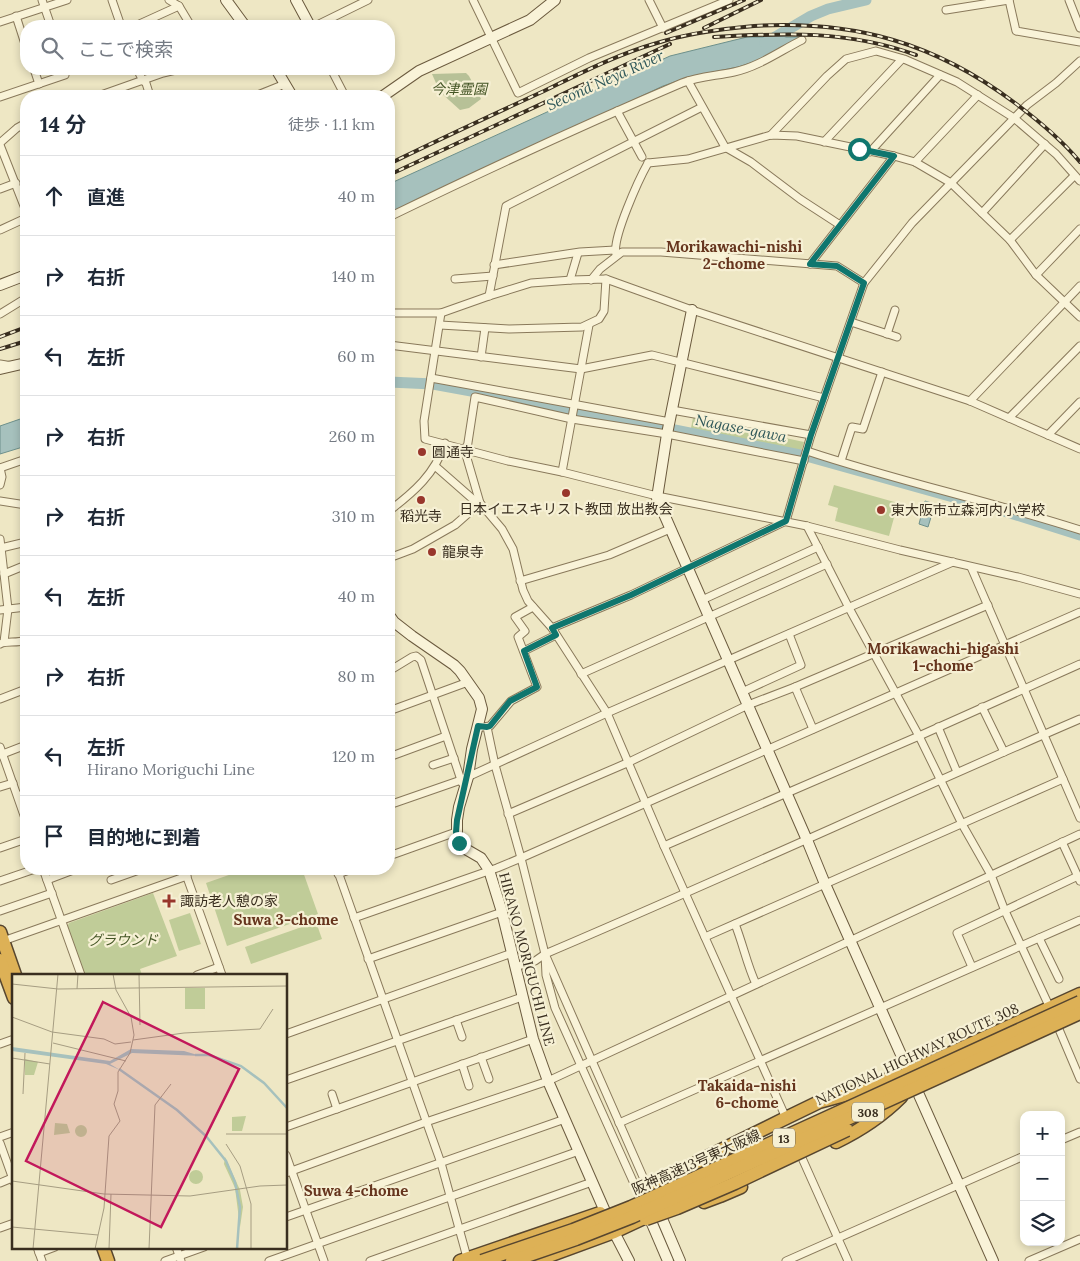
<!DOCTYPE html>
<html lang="ja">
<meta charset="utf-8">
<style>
:root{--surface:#fff;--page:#f2f2f3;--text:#1f2937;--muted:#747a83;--line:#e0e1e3}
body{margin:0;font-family:Lora,"Noto Sans JP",serif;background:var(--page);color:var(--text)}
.controls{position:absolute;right:15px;bottom:15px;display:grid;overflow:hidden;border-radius:10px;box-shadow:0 2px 8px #0003}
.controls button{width:45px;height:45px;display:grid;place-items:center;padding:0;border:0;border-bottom:1px solid var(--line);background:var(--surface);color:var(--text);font:25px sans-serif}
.stop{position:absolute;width:15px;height:15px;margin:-11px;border:4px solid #0f766e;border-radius:50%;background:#fff}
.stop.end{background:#0f766e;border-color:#fff;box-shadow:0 1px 5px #0008}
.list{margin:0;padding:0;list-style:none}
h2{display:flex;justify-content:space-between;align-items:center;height:65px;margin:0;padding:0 20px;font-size:21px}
h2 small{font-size:16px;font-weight:400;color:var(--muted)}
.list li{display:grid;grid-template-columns:32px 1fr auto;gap:15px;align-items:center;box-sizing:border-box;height:80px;padding:0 20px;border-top:1px solid var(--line)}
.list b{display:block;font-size:19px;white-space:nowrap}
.list p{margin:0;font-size:16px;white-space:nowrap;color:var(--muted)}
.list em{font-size:16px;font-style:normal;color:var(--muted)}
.icon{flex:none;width:28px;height:28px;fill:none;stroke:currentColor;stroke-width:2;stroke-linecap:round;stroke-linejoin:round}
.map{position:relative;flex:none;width:1080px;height:1261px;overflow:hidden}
.search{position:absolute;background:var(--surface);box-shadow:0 2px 8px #0003;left:20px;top:20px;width:375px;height:55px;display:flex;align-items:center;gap:12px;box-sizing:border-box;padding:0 18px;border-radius:20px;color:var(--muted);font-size:19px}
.panel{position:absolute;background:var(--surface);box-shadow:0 2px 8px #0003;left:20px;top:90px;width:375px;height:785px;border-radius:20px}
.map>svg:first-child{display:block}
.green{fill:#c0cc98}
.cemetery{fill:#b7c197}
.water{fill:#a6c1bd;stroke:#6d908b}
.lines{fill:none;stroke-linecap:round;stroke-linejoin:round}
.river{stroke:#a6c1bd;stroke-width:11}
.street-casing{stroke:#89795b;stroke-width:9}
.secondary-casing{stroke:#6b5a3e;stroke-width:12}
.highway-casing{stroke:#57462f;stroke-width:15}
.street{stroke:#f9f3d8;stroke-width:7}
.secondary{stroke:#f9f3d8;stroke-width:10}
.highway{stroke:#ddb156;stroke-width:12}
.rail-casing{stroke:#392e1f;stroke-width:4}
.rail{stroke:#f6f0d4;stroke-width:2;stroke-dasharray:5.5;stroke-linecap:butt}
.highway-bridge-casing{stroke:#57462f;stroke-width:15;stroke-linecap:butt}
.highway-bridge{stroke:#ddb156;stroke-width:12}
.route{stroke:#0f766e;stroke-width:6}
.poi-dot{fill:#98362b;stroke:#f6f0d4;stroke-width:2}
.labels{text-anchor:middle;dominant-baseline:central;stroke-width:4.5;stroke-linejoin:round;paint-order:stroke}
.shield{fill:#f6f0d4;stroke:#726855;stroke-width:1}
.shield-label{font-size:12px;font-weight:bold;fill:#392e1f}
.park-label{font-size:14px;font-style:italic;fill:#445525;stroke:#f6f0d4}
.poi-label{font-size:14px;fill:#392e1f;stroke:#f6f0d4;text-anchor:start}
.street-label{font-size:14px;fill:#392e1f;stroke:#f6f0d4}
.water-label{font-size:15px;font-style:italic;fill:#2e5759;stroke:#f6f0d4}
.neighbourhood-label{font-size:15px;font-weight:bold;fill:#66351e;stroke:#f6f0d4}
.inset-river{fill:none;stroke:#a6c1bd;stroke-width:2.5}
.inset-road{fill:none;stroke:#a69d82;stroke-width:1}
.view{fill:#c2185b;fill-opacity:0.15;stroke:#c2185b;stroke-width:2.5}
.inset-edge{fill:none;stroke:#392e1f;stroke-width:2.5}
</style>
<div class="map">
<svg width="1080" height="1261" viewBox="0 0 1080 1261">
<rect width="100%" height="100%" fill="#eee7c4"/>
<g class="green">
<path d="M693 418 804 442 801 452 691 428Z"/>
<path d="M834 485 898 503 889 536 835 521 838 508 828 505Z"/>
<path d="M246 869H302L318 914 227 946 206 883Z"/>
<path d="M153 893 177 956 140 969 142 975H84L67 927 69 923Z"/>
<path d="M190 913 201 944 179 951 169 920Z"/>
<path d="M316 922 322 939 251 964 245 947Z"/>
</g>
<path class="cemetery" d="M466 73 469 76 481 99 469 108 460 110 440 92 432 74Z"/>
<g class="water">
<path d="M747 37H802L757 61 738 67 689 77 663 86 389 214V184L670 56Z"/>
<path d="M26 417V446L0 454V426Z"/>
<path d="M925 501 935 504 928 527 919 524Z"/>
</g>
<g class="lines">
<g class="river">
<path d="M765 43 811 16 828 9 866 0"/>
<path d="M389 382 433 384 585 412 810 457 1007 512 1080 535"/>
</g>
<g class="street-casing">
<g id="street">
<path d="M42 0 51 26"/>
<path d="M112 0 121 26"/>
<path d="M169 0 179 6 191 26"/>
<path d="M473 0 518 93 589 58 729 0"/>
<path d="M649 0 663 28"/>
<path d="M1009 0 1016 31 1080 42"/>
<path d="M1069 0 1080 28"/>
<path d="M946 10 1009 0"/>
<path d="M16 16 26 47"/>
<path d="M0 22 67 0"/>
<path d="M135 26 179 6"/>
<path d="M315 26 368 0"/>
<path d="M34 69 39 84"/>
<path d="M137 69 143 81"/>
<path d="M331 69 345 96"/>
<path d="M145 80 150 96"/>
<path d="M688 81 725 147 751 162 800 199 840 225"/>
<path d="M98 96 163 73 180 69"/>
<path d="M255 96 285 84"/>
<path d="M0 97 65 75"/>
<path d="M617 111 642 157"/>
<path d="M771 135 827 76 846 59 876 51 904 59 957 82 1014 118 1056 154 1080 181"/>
<path d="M824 142 902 59"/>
<path d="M0 143 17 128 26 123"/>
<path d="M0 145 26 211"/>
<path d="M870 152 940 75"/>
<path d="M915 162 978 95"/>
<path d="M648 163 688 159 771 135 797 136 894 156 915 162 951 183 1010 240 1036 275 1080 317"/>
<path d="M0 189 16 183"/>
<path d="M982 213 1045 144"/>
<path d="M389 217C486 170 583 125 682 83 699 76 716 76 734 72 758 67 780 51 802 40"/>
<path d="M0 230 26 218"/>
<path d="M1010 240 1074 176"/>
<path d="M616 254C612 238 639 179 648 163"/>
<path d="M810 264 894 156"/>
<path d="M494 265 580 252 615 250"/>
<path d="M1036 275 1080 229"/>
<path d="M455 279 493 276"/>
<path d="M570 280 578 253"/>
<path d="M591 280 600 269 622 252H661L837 266 864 283"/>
<path d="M489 296 506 206 702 107"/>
<path d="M389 313H441L489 296 531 283 572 280 606 279 692 310 970 401 1080 449"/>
<path d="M441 313 424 421 425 439 508 461 562 472 657 496 807 526 900 550 1018 577 1080 594"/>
<path d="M0 314 26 298"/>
<path d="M851 322 897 337"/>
<path d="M440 325 509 329 582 327 599 319 604 311 606 279"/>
<path d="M887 334 895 310"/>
<path d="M389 345 581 369 652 355 824 398"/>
<path d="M481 357 485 328"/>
<path d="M0 364 13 366"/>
<path d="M431 378 670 422"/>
<path d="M970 401 1080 286"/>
<path d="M672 410 811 435"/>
<path d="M1009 418 1080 346"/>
<path d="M1048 435 1080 402"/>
<path d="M464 448 480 503"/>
<path d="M467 449 475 397 572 419 667 434 804 461"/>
<path d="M807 451C897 481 990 501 1080 530"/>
<path d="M841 461 852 427 863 429 882 372"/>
<path d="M435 466 475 501 480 503 502 529 513 549 523 590 528 601 552 628 607 713 664 846 786 1118"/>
<path d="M0 468 26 459"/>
<path d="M562 472 589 325"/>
<path d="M0 485 2 477 0 468"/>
<path d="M0 501 26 505"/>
<path d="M389 511C414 492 435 474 445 443"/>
<path d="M807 526 849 608 919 736 962 824 991 875 1005 911 1050 1008"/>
<path d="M0 539 8 609 4 642"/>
<path d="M1 548 26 542"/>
<path d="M389 558 413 549 455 525 480 503"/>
<path d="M971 567 1080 818"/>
<path d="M4 574 26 565"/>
<path d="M520 581 609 555 670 529"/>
<path d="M702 600 818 547"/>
<path d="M0 610 26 607"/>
<path d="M552 628 631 595 786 521 811 435 864 283 912 223 1027 105 1056 83 1080 61"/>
<path d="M0 644C7 640 16 644 26 640"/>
<path d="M524 651 556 635"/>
<path d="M389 671 412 657 416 656 421 660 462 783"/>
<path d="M581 674 827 564"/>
<path d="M795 687 813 729"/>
<path d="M742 692 801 665 789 634"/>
<path d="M0 699 26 689"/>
<path d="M982 707 1004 752"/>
<path d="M389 711 468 682"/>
<path d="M482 727 490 726 511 701 537 687 518 637 525 631 515 617 533 607"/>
<path d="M487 727 495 765 521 858 545 954 651 1195"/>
<path d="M938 727 957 772"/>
<path d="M0 747 26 821"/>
<path d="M0 755 26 745"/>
<path d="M389 757 446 736"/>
<path d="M433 765 454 758"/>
<path d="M0 787 13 783"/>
<path d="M18 796 26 793"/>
<path d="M389 805 461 780 607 713 953 562"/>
<path d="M508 814 627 763 748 705 795 687 988 605"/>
<path d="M1062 842 1080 881"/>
<path d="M664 846 919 736 1080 664"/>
<path d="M0 848 26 839"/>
<path d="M389 856 456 832"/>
<path d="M43 869 81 975"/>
<path d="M184 869 222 975"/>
<path d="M337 869 441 1163 468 1261"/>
<path d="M338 874 352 869"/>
<path d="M47 880 76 869"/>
<path d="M111 880 142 869"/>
<path d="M0 881 35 869"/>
<path d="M0 911 52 893"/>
<path d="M354 918 497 868 521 858 1080 612"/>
<path d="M735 924C743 944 747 965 756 984"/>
<path d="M705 937 1063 779"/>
<path d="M1039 938 1059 979"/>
<path d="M3 941 187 876"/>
<path d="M545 954 546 975 555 1008 641 1199"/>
<path d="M368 959 502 912"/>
<path d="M515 967 535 961 545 954C724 878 901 796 1080 719"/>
<path d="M972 967 957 933 1078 876"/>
<path d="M197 975 219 967"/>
<path d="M456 1020 462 1037"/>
<path d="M1058 1027 1080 1079"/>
<path d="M286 1034 512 953"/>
<path d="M0 1044 14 1039"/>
<path d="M481 1057 489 1079"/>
<path d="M462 1064 469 1086"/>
<path d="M286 1080 522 997"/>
<path d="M332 1094 337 1109"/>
<path d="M619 1123 1080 920"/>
<path d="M286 1127 533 1039"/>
<path d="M0 1137 14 1132"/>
<path d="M1061 1140 1080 1132"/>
<path d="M0 1143 14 1182"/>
<path d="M286 1155 324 1261"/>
<path d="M802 1158 848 1261"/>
<path d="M286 1173 426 1122 548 1081 1080 834"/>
<path d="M0 1183 12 1178"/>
<path d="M286 1217 565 1119"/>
<path d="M0 1228 14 1223"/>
<path d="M37 1247 42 1261"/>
<path d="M176 1247 181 1261"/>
<path d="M39 1253 55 1247"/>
<path d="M165 1261 204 1247"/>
<path d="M269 1261 579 1151"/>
<path d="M370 1261 592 1182"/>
<path d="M786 1261 1024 1156"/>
<path d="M1029 1261 1080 1239"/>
</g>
</g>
<g class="secondary-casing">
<g id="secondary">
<path d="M226 0 245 26"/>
<path d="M296 0 310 26"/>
<path d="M276 69 292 96"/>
<path d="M383 96 419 71 530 20 555 0"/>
<path d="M0 285 26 275"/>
<path d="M692 310 667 434 657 498 807 840 825 884 993 1261"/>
<path d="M0 369 26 363"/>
<path d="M389 615 394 622 412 636 454 665 460 671 479 698 482 709 472 749 468 777 459 807 457 820V837L462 847 481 858 489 870 502 912 533 1039 548 1081 614 1232 629 1261"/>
<path d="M657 1207 680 1261"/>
<path d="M647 1212 668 1261"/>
</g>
</g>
<g class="highway-casing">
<g id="highway">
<path d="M0 932 15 975"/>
<path d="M0 960 14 998"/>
<path d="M892 1082 909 1072 1080 994"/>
<path d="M836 1142C861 1130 881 1117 901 1097"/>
<path d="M651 1195 658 1184 707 1157 786 1118 819 1102 863 1090 898 1075"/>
<path d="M704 1202 720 1196 741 1187"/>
<path d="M103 1247 108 1261"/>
<path d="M460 1261 600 1213"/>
<path d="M535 1261 614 1232 644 1218"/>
</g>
</g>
<use href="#street" class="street"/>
<use href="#secondary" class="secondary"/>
<use href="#highway" class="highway"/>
<g class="rail-casing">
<g id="rail">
<path d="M704 28 761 0"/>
<path d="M666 33 744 0"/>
<path d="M714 37C785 33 848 30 916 55"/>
<path d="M389 164C440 139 492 115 544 91 581 73 618 54 657 43 689 33 721 29 754 26 855 20 935 43 1015 103 1039 121 1061 139 1080 162"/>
<path d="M389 175 670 44"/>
<path d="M0 337 26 327"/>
<path d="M0 349 26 341"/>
</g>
</g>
<use href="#rail" class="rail"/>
<g class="highway-bridge-casing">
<g id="highway-bridge">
<path d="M646 1219 677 1208 735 1183 847 1130"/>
<path d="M482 1261 573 1230 631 1207 1080 1002"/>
<path d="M512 1261 576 1239 632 1217 1080 1013"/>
</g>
</g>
<use href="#highway-bridge" class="highway-bridge"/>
</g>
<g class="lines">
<path class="route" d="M459 843 456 832 457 820 478 726 487 727 490 726 510 701 537 687 524 651 556 635 552 628 631 595 786 521 811 435 864 283 837 266 810 264 894 156 859 149"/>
</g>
<g class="poi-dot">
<circle cx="422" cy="452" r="5"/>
<circle cx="566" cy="493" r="5"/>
<circle cx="421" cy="500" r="5"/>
<circle cx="881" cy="510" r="5"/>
<circle cx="432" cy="552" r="5"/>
<path d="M166.5 893.5h5v5h5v5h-5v5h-5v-5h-5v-5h5z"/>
</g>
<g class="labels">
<g class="shield">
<rect x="852" y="1102.5" width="32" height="19" rx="4"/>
<rect x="773" y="1128.5" width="22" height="19" rx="4"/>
</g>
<g class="shield-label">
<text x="868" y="1112">308</text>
<text x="784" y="1138">13</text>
</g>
<g class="park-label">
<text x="459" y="89">今津霊園</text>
<text x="123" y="940">グラウンド</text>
</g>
<g class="poi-label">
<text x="432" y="452">圓通寺</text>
<text x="566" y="509" text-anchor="middle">日本イエスキリスト教団 放出教会</text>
<text x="891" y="510">東大阪市立森河内小学校</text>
<text x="421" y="516" text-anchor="middle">稻光寺</text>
<text x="442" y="552">龍泉寺</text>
<text x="180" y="901">諏訪老人憩の家</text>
</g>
<g class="street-label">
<text transform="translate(527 959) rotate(75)">HIRANO MORIGUCHI LINE</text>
<text transform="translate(917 1054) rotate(-25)">NATIONAL HIGHWAY ROUTE 308</text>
<text transform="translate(696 1162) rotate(-24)">阪神高速13号東大阪線</text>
</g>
<g class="water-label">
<text transform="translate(605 80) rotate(-24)">Second Neya River</text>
<text transform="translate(741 428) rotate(11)">Nagase-gawa</text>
</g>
<g class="neighbourhood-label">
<text x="734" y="246">Morikawachi-nishi<tspan x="734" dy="17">2-chome</tspan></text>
<text x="943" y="648">Morikawachi-higashi<tspan x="943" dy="17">1-chome</tspan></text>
<text x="286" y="919">Suwa 3-chome</text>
<text x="747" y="1085">Takaida-nishi<tspan x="747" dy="17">6-chome</tspan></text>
<text x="356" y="1190">Suwa 4-chome</text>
</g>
</g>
<g transform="translate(12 974)">
<rect width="275" height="275" fill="#eee7c4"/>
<path d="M193 14V35H173V14ZM13 85 26 88 22 101H13ZM234 142 230 157H220V143ZM43 149 55 150 58 159 42 161ZM63 157a6 6 0 1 1 12 0a6 6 0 1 1-12 0ZM213 183 228 216 231 233 228 253 223 214 212 190ZM177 203a7 7 0 1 1 14 0a7 7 0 1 1-14 0Z" fill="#c0cc98"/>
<path d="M0 73 98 87 119 75 172 77 189 82 120 79 98 90 108 96 94 90 0 77Z" fill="#a6c1bd"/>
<path class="inset-river" d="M183 81H197L229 92 252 109 275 134M107 95 165 136 194 162 214 187 223 208 228 233 225 275"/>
<path class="inset-road" d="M127 0 128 51M0 10 46 15 275 12M65 15 66 0M0 43 40 58 92 65 103 70 119 68M121 66 172 59 248 55 261 35M41 69 114 87M0 84 38 90M11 120 13 79M214 160H275M214 170 228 192 239 230V275M0 207 92 220 178 222 248 212 275 211M0 253 86 261M21 275 46 0M83 275 92 234 97 162 108 147 102 130 106 117V98L118 79 122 61 119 43 104 16 101 0M97 275 99 220M137 275 143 131 159 110"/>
<path class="view" d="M91 28 227 95 149 253 14 187Z"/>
<rect width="275" height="275" class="inset-edge"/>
</g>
</svg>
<div class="controls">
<button>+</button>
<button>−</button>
<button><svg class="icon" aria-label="layers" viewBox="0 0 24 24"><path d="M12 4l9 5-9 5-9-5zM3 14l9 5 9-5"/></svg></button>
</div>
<div class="stop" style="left:859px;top:149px"></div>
<div class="stop end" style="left:459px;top:843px"></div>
<div class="search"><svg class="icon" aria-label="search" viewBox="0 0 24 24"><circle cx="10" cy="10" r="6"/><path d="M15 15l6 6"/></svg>ここで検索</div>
<section class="panel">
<h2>14 分<small>徒歩 · 1.1 km</small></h2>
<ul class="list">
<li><svg class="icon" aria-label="ahead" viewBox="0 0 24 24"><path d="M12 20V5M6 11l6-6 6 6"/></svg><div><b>直進</b></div><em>40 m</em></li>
<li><svg class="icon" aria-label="right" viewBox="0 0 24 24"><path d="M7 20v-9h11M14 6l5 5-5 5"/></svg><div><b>右折</b></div><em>140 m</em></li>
<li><svg class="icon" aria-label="left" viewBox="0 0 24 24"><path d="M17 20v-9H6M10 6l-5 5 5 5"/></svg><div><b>左折</b></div><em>60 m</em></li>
<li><svg class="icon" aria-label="right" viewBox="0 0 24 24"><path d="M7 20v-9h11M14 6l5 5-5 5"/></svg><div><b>右折</b></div><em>260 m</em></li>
<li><svg class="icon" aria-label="right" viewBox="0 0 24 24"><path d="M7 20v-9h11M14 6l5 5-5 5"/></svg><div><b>右折</b></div><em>310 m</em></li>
<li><svg class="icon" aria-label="left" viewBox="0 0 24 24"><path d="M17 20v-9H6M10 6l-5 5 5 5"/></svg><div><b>左折</b></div><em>40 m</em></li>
<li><svg class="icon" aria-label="right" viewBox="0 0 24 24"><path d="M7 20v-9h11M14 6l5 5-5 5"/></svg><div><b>右折</b></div><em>80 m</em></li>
<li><svg class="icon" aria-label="left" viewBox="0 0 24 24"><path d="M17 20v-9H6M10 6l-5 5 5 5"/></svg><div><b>左折</b><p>Hirano Moriguchi Line</p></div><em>120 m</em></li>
<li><svg class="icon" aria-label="arrive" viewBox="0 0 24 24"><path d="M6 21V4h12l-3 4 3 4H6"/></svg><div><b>目的地に到着</b></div></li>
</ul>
</section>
</div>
